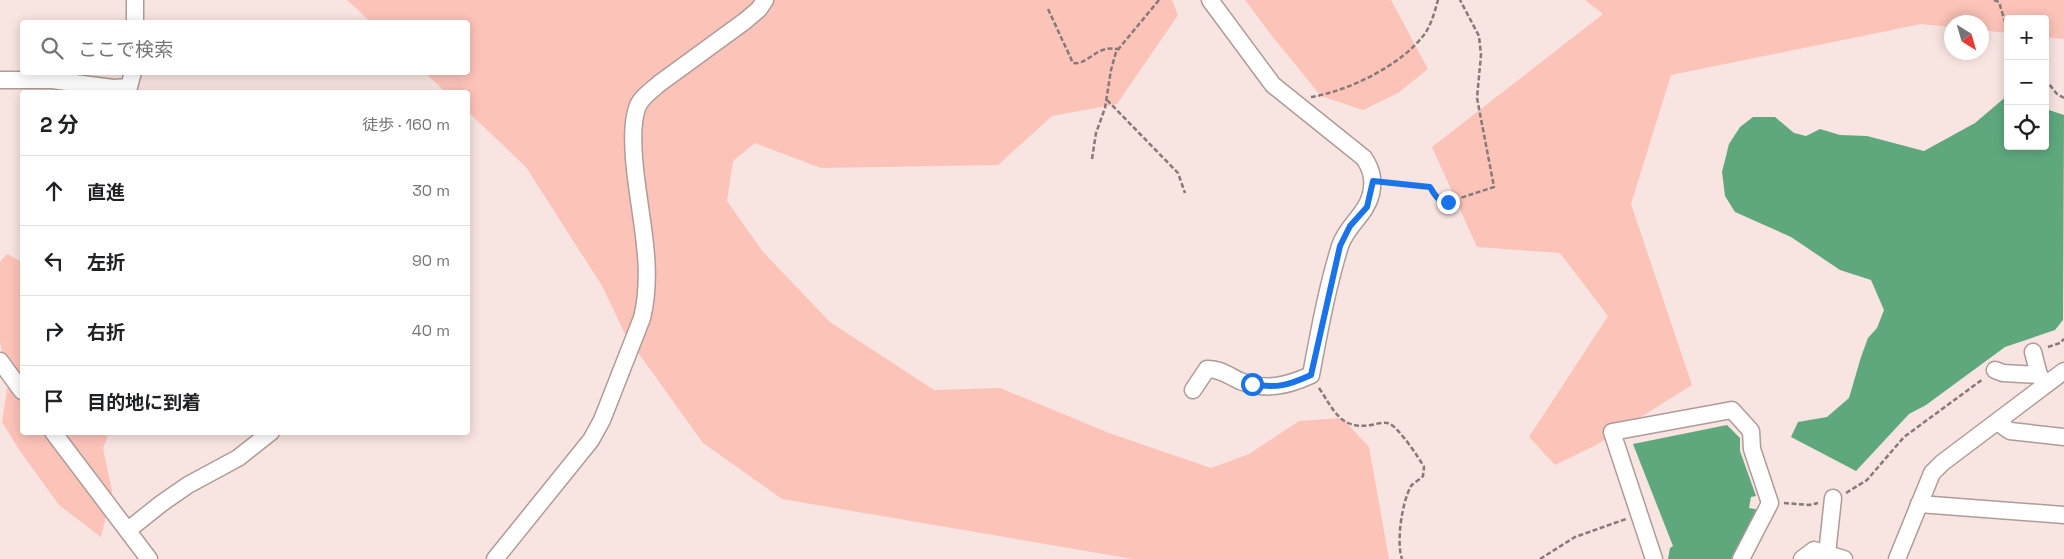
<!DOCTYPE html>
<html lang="ja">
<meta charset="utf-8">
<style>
:root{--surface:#fff;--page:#f6f6f6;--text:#202124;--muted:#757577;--line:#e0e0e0}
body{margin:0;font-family:"Space Grotesk","Noto Sans JP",sans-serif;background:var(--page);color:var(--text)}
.controls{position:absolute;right:15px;top:15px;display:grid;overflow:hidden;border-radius:5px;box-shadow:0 2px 12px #0003}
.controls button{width:45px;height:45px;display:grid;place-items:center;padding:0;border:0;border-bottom:1px solid var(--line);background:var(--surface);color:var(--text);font:25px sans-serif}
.compass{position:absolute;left:1944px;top:15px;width:45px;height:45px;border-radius:50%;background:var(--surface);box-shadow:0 2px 12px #0003;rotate:143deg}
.stop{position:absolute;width:15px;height:15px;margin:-11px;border:4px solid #1a73e8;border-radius:50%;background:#fff}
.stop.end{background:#1a73e8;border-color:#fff;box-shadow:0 1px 5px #0008}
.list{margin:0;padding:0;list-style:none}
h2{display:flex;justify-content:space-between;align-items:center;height:65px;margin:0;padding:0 20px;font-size:21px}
h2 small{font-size:16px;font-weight:400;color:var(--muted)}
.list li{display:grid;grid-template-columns:32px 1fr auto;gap:15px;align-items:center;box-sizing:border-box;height:70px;padding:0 20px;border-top:1px solid var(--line)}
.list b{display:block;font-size:19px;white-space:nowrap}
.list em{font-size:16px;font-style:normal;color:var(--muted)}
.icon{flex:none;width:28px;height:28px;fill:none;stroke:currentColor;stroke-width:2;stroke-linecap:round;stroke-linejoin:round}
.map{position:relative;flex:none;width:2064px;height:559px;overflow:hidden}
.search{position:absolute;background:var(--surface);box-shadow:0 2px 12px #0003;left:20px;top:20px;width:450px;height:55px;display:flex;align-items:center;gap:12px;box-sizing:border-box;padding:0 18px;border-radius:5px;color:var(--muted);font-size:19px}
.panel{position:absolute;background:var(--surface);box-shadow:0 2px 12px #0003;left:20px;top:90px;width:450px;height:345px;border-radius:5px}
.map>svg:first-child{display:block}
.green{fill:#fcc3b9}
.water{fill:#5fa87e}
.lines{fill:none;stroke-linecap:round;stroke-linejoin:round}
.minor-casing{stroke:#af9c99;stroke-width:19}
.path{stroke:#867977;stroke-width:2.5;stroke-dasharray:5 2.5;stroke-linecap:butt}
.minor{stroke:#fff;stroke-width:16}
.route{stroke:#1a73e8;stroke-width:6}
</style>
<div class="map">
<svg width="2064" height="559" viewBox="0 0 2064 559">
<rect width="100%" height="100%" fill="#f8e4e0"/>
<g class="green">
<path d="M347 0H1172L1178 15 1117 104 1052 116 998 165 821 168 755 143 733 161 727 201 763 252 830 322 934 390 1000 388 1109 433 1211 468 1249 454 1299 421 1342 418 1369 447 1389 559H1133L782 499 703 443 626 336 602 286 526 167 468 112V92H446L425 73 468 72V22H371Z"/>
<path d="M1245 0H1391L1428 69 1398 93 1363 110 1321 96 1272 36Z"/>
<path d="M1585 0H2064V39L2045 37V19H2008V33L1982 30V22H1952L1951 27 1921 24 1671 75 1631 204 1692 385 1596 445 1555 465 1529 437 1608 316 1560 253 1477 247 1432 147 1603 14Z"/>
<path d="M7 254 22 262V432L109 433 103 448 112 491 101 537 59 505 20 451 2 422 8 383 0 341V262Z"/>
</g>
<g class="water">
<path d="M2008 95V146H2045V105L2049 110 2064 115 2063 320 2055 330 2005 347 1926 405 1909 414 1856 471 1791 437 1798 422 1827 417 1849 398 1861 357 1868 338 1877 328 1884 310 1871 280 1840 270 1791 237 1735 212 1725 196 1722 172 1729 144 1740 127 1753 117H1775L1794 133 1806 136 1820 129 1840 135 1867 136 1924 151 1975 123Z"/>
<path d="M1727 425 1740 438V451L1756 496 1751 497 1749 508 1760 510 1735 559H1668L1670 548 1673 546 1633 444Z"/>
</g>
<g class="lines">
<g class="minor-casing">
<g id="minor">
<path d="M135 22V0"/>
<path d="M0 80H52L113 88 129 87 133 72"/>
<path d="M2033 352 2039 375"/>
<path d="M0 361 22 391"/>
<path d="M1995 370 2003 373 2039 375 2046 384"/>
<path d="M1193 390 1207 369C1219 368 1229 376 1240 381 1265 391 1287 386 1311 375 1319 332 1327 288 1340 246 1347 225 1366 215 1371 194 1374 180 1372 170 1364 158L1273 85 1210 0"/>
<path d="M1997 422 2010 431 2064 437"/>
<path d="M53 432 149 559"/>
<path d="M1919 504 2064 515"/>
<path d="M128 530 162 503 188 485 238 458 271 432"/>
<path d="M1827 554 1833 498"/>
<path d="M495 559 591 440 602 420 642 318C655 265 638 212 634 158 633 142 632 124 637 108 640 98 652 90 660 83L745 21 759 9 765 0"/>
<path d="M1654 559 1612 432 1732 410 1751 431 1752 449 1770 503 1741 559"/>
<path d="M1802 559 1814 550 1844 559"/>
<path d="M1897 559 1932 473 1942 463 2064 371"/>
</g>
</g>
<g class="path">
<path d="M1994 0 1999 2 2008 32"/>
<path d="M1048 9 1073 63C1085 65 1094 51 1106 49 1110 48 1114 49 1118 49"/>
<path d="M2045 79 2057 94 2064 98"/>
<path d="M1311 97C1349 91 1404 64 1426 32 1432 22 1435 11 1438 0"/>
<path d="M1107 100 1178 173 1185 193"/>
<path d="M1092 159 1096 133 1105 108 1111 70 1116 52 1159 0"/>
<path d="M1387 183 1430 187 1442 202H1448L1494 187 1477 98 1481 55 1479 36 1460 0"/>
<path d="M2048 347 2060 343 2064 339"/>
<path d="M1319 388C1334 410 1340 430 1371 425 1377 424 1385 421 1390 424 1399 428 1419 458 1424 467L1423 476C1420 480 1414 482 1411 486 1402 502 1396 542 1402 559"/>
<path d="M1846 493 1867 480 1904 437 1983 379"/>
<path d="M1784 503 1809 505 1818 503"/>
<path d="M1540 559 1575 537 1626 519"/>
</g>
<use href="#minor" class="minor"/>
</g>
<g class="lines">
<path class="route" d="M1252 384C1276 389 1289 385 1311 375L1340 246 1350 226 1367 207 1373 181 1430 187C1435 195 1438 202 1448 202"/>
</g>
</svg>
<div class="controls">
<button>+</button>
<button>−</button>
<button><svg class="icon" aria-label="locate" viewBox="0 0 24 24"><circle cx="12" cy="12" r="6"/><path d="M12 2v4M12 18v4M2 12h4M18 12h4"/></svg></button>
</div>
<svg class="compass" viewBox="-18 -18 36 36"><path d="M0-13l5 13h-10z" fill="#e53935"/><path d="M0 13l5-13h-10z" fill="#757577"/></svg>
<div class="stop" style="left:1252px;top:384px"></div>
<div class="stop end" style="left:1448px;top:202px"></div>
<div class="search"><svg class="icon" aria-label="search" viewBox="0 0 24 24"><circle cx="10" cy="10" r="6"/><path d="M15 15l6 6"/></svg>ここで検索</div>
<section class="panel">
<h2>2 分<small>徒歩 · 160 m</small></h2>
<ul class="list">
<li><svg class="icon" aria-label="ahead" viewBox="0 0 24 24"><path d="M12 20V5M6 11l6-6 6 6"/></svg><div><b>直進</b></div><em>30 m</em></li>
<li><svg class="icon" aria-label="left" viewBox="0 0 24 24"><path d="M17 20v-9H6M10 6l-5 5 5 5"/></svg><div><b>左折</b></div><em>90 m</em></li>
<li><svg class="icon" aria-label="right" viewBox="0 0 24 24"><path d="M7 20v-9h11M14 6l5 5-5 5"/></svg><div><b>右折</b></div><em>40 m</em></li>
<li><svg class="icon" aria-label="arrive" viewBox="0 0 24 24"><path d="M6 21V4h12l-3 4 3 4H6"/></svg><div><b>目的地に到着</b></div></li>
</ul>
</section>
</div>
